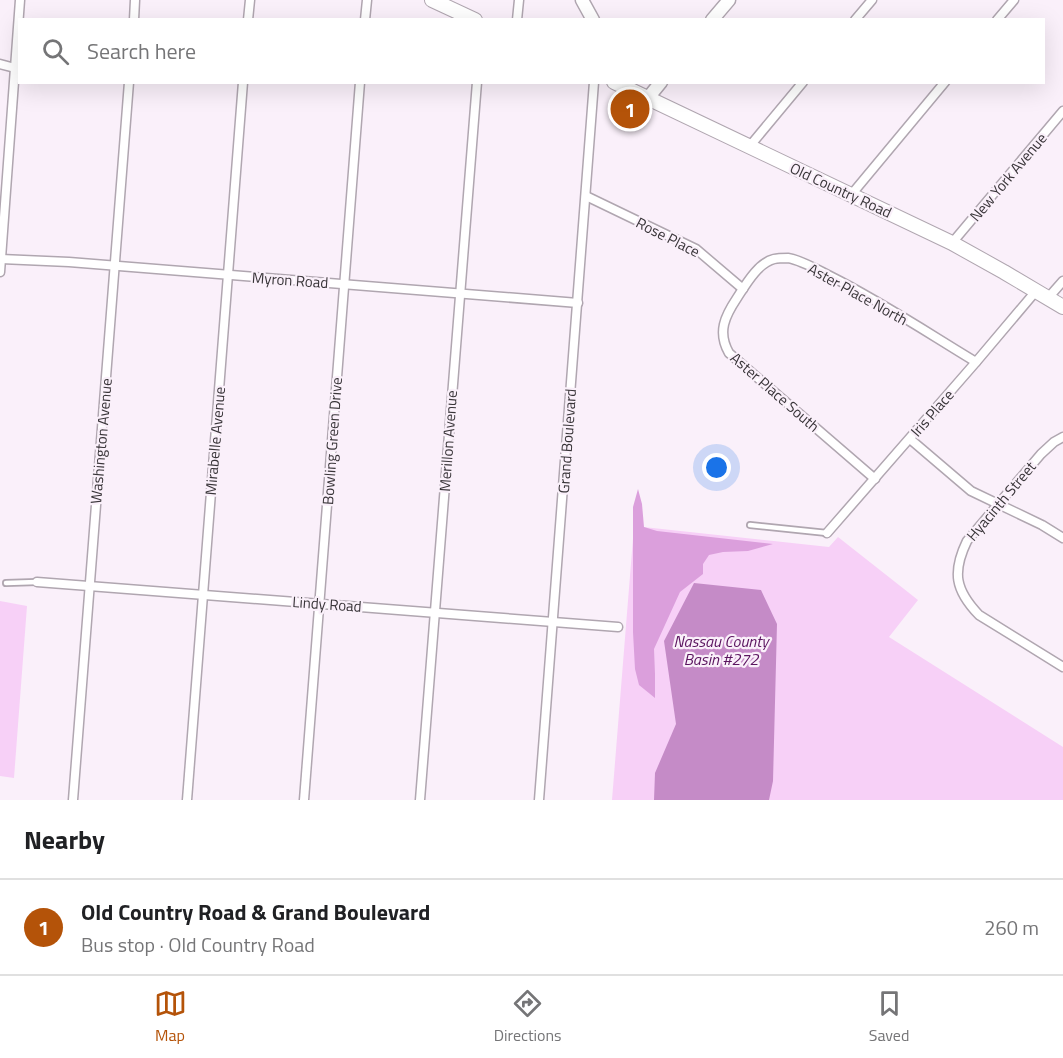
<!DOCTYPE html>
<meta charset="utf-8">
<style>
:root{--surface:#fff;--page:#f6f6f6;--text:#202124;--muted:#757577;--line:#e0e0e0;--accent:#b45309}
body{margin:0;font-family:"Titillium Web",sans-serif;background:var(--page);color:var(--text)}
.you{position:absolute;left:717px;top:468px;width:21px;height:21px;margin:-15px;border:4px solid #fff;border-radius:50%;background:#1a73e8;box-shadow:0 0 0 9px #1a73e833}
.badge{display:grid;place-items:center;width:39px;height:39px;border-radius:50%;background:var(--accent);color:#fff;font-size:20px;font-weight:700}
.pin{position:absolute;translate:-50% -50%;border:3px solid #fff;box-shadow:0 2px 6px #0006}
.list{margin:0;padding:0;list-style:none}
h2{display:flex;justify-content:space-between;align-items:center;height:78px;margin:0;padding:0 24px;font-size:26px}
h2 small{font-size:20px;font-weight:400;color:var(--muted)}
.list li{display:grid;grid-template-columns:39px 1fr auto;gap:18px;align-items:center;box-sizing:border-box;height:96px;padding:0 24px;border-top:2px solid var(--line)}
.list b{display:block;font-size:22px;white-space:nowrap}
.list p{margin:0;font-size:20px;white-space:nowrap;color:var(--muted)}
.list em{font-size:20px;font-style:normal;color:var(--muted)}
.icon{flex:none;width:33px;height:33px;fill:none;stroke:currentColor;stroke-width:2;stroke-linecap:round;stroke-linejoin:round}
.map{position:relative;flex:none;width:1063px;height:800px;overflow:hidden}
.search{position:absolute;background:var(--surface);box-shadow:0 6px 24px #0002;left:18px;right:18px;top:18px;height:66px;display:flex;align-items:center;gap:15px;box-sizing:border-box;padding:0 21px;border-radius:0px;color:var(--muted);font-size:22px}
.sheet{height:174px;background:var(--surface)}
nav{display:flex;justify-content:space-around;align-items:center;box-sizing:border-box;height:84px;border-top:2px solid var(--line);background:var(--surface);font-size:16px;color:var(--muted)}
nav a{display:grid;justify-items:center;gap:3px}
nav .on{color:var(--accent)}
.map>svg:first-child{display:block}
.green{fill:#f7d0f7}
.forest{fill:#db9fdc}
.water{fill:#c58bc7}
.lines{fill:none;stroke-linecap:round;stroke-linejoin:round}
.lane-casing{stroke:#b0a6b0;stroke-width:8}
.street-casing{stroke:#b0a6b0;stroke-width:11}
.secondary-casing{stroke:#b0a6b0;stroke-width:15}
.primary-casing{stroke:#b0a6b0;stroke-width:16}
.lane{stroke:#fff;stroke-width:4.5}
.street{stroke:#fff;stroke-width:8}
.secondary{stroke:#fff;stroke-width:12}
.primary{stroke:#fff;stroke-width:14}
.labels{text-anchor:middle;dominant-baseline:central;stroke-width:4.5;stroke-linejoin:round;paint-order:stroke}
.street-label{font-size:15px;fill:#393539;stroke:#faf0fa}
.water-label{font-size:16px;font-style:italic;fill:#5b145f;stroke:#faf0fa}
</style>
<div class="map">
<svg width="1063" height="800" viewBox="0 0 1063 800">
<rect width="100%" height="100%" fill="#faf0fa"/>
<g class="green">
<path d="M634 526 829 547 838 537 918 600 889 637 1063 747V800H612Z"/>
<path d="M0 601 27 606 14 778 0 776Z"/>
</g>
<path class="forest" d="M638 489 642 504 644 527 657 531 773 544 748 551 723 552 709 555 703 564V574L680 592 654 649 655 674V698L639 685 635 669 633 632V507Z"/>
<path class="water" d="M694 583 761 590 777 624 773 781 769 800H654L655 773 676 724 664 641Z"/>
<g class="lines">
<g class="lane-casing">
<g id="lane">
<path d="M750 525 827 533"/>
<path d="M6 583 37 582"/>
</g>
</g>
<g class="street-casing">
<g id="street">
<path d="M134 20 135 0"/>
<path d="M248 20 250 0"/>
<path d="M365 20 367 0"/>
<path d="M517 20 519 0"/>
<path d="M855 20 872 0"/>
<path d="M997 20 1014 0"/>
<path d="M0 64 15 68"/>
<path d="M749 147 803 82"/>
<path d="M851 195 945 82"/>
<path d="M586 196 696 249 743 289"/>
<path d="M952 243 1063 111"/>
<path d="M1 259 69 262 578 303"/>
<path d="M0 272 20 0"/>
<path d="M1048 298 1063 281"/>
<path d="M1063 437 1054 442 1041 454 967 541C952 572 955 590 979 615L1063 667"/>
<path d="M910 439 971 491 1042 525 1063 538"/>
<path d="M875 479 729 353C717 332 725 316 737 298 746 284 758 263 774 259 778 258 783 258 788 258 801 260 818 270 830 276 880 301 928 333 976 362"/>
<path d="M827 533 976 362 1036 291"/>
<path d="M37 582 618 627"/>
<path d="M73 800 129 82"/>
<path d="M187 800 243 82"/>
<path d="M304 800 360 82"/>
<path d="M420 800 477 82"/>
<path d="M539 800 594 82"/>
</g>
</g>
<g class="secondary-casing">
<g id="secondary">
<path d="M582 0 593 20"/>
<path d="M712 20 729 0"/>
<path d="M648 98 661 82"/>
</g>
</g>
<g class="primary-casing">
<g id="primary">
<path d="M432 0 475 20"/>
<path d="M614 82 952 243 1004 272 1063 307"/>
</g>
</g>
<use href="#lane" class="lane"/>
<use href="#street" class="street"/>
<use href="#secondary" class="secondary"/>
<use href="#primary" class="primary"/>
</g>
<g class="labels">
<g class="street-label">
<text transform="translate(1008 177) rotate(-50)">New York Avenue</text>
<text transform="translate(841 190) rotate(25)">Old Country Road</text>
<text transform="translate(668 237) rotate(27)">Rose Place</text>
<text transform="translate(290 280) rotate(4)">Myron Road</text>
<text transform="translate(858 294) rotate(29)">Aster Place North</text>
<text transform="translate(775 392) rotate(41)">Aster Place South</text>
<text transform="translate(932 413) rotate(-49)">Iris Place</text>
<text transform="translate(101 441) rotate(-85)">Washington Avenue</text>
<text transform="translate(215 441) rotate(-85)">Mirabelle Avenue</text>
<text transform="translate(332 441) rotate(-86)">Bowling Green Drive</text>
<text transform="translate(448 441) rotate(-86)">Merillon Avenue</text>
<text transform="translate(567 441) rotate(-86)">Grand Boulevard</text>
<text transform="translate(1001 501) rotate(-50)">Hyacinth Street</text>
<text transform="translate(327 604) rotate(4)">Lindy Road</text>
</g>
<g class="water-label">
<text x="721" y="641">Nassau County<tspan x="721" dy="18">Basin #272</tspan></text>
</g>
</g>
</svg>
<div class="you"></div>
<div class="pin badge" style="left:630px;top:109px">1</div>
<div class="search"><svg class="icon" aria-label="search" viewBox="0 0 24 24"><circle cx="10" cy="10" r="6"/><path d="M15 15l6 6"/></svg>Search here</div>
</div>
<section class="sheet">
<h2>Nearby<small></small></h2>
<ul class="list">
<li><span class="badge">1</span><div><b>Old Country Road &amp; Grand Boulevard</b><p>Bus stop · Old Country Road</p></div><em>260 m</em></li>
</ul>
</section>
<nav>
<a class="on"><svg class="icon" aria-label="map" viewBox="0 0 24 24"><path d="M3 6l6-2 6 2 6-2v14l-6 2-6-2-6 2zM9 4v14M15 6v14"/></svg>Map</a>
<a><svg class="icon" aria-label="directions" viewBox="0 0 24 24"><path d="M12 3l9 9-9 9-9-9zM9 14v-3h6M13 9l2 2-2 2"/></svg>Directions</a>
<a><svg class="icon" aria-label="saved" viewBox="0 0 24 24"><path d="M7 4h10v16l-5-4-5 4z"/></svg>Saved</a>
</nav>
